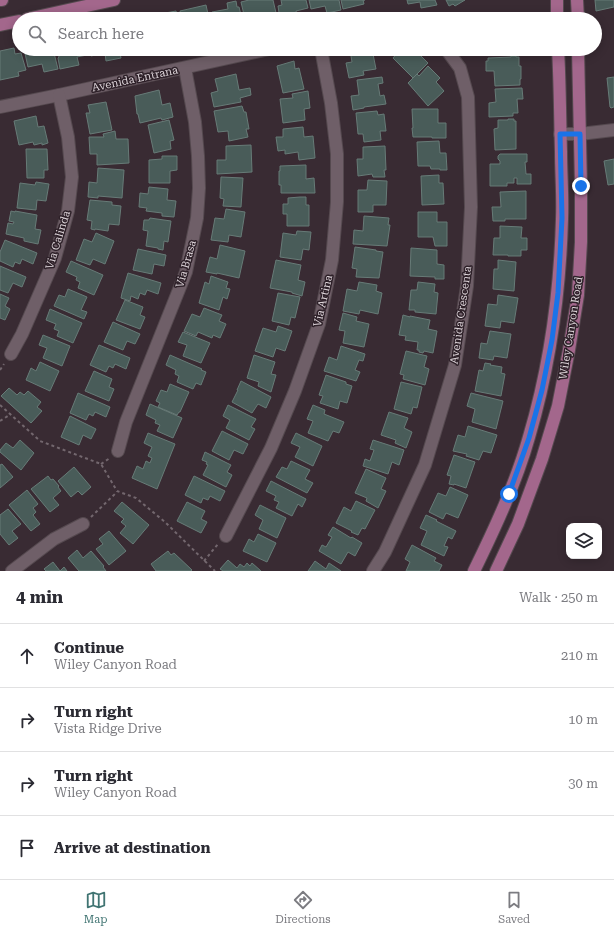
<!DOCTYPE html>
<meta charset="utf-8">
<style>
:root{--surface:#fff;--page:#f7f7f7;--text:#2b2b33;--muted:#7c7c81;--line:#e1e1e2;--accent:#407472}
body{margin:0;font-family:"Roboto Serif",serif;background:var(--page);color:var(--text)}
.controls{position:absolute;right:12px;bottom:12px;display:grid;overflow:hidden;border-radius:8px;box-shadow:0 2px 10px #0003}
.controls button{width:36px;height:36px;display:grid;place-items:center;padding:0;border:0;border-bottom:1px solid var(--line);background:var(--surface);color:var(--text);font:20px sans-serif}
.stop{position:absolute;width:12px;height:12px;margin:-9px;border:3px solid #1a73e8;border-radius:50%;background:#fff}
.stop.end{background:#1a73e8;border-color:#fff;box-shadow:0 1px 4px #0008}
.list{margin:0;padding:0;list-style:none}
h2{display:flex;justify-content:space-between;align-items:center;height:52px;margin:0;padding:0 16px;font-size:17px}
h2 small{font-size:13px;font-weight:400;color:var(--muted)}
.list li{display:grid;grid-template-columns:26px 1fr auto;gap:12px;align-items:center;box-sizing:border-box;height:64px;padding:0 16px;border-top:1px solid var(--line)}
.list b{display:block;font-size:15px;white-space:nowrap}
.list p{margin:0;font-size:13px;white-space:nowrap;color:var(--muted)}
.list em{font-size:13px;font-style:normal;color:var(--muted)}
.icon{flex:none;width:22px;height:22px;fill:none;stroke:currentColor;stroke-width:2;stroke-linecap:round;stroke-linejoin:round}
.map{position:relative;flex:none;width:614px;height:571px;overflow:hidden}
.search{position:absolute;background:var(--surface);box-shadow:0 2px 10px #0003;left:12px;right:12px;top:12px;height:44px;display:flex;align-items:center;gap:10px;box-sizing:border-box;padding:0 14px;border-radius:22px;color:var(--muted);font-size:15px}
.sheet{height:308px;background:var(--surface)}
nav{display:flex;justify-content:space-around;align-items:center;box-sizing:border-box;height:56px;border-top:1px solid var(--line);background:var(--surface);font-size:11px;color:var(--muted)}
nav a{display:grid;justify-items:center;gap:2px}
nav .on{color:var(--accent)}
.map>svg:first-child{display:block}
.building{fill:#495c59;stroke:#677b77}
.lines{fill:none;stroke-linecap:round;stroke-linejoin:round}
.minor-casing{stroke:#55494f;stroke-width:14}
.major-casing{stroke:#55494f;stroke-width:14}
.path{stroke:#73676e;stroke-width:2;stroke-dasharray:3 3;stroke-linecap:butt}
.minor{stroke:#6f5f68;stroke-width:12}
.major{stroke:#a3678c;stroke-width:12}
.route{stroke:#1a73e8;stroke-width:5}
.labels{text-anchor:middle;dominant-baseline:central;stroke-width:3;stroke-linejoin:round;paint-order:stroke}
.street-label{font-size:11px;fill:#dcd3d8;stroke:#2e2129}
</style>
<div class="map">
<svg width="614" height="571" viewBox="0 0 614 571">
<rect width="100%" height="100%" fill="#392b33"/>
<g class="building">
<path d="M249 0H273L276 13 266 15 267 19H245L241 2Z"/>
<path d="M281 0H306L308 8 296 11 297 16 285 19H280L278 6 282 5Z"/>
<path d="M309 0H339L341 10 327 13 325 6 311 9Z"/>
<path d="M341 0H365H363L364 4 343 9Z"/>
<path d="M407 0H435L437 5 421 8 420 2 408 4Z"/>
<path d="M446 0H465L455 6 453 4 449 6Z"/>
<path d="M595 0H614V7L596 11Z"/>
<path d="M236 1 237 7H239L242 19H213L212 12 228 9 227 3Z"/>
<path d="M206 5 209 19H181L180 11Z"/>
<path d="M176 11 178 19H161L160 14Z"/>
<path d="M14 48 15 54 21 53 26 70 18 72 19 76 0 80V51Z"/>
<path d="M24 49H53L58 69 44 72 42 64 28 67Z"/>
<path d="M57 49H85L87 55 77 57 79 65 60 69 58 58 59 57Z"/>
<path d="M89 49H119L121 58 106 61 105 53 91 56Z"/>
<path d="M122 49H143V50L123 55Z"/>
<path d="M352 49H372L376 69 363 71 364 75 349 78 346 63 352 62 350 50Z"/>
<path d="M401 49H408L410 51 411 49H414L428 63 413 78 393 58Z"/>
<path d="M475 49H495V54L475 55Z"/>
<path d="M511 56H516V57H519V66H521V79H520V85L495 86 494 71H486V61H488V58L511 57Z"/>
<path d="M294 61 295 69 299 68 304 89 283 93 277 66Z"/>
<path d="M428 66 440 78 436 82 444 91 428 106 408 83 417 74 419 76Z"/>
<path d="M236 74 239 90 250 88 251 95 240 98 241 102 214 107 211 93 218 91 215 79Z"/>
<path d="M382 77 383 83 378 84 380 96 384 95 386 104 364 107V108L353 110 351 96 359 95 357 80Z"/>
<path d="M614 77V107L611 108 610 107 607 78Z"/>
<path d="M522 88 523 99H517L518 113H513V116L489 117V103L496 102 495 89Z"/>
<path d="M159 90 162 105 170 103 173 117 162 120 161 118 140 123 138 114H137L135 96Z"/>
<path d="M308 91 310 108 304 109 305 120 283 123 280 99 293 98 292 94Z"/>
<path d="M106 102 112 130 90 134 86 113H90L88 105Z"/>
<path d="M242 106 244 112H246L249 129H246L248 137 229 141 228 131 218 132 214 111Z"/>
<path d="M412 109H438V123H446V138H432V137H413L412 128H413Z"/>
<path d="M377 111 378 115 384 114 386 131H380L381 140 364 142 363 134H358L356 113Z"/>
<path d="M36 116 38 127 44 126 48 143 42 145V143L34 145 33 142 19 145 14 121Z"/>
<path d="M508 119H514V121H516V149L495 150 494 129 498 128V120H508Z"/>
<path d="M169 120 174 140 170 141 171 149 154 153 148 125Z"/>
<path d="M303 127 304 137 313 136 315 158 299 160 298 152 285 154V150L278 151 276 137H283V129Z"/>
<path d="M115 131 116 139H128L129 163 97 165V154H90L89 137H104L103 134Z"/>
<path d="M439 141 440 153H446L447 170H440V169H431L430 166H418L417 142Z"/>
<path d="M251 145 252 172 217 174V160H226V146Z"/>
<path d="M385 146 386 170H384L385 177H373L372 174 358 176 357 159H363V147Z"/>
<path d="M26 149H47L48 170H44V178H27Z"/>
<path d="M500 154H527V162H525L526 174H531V184H517V178H514V183H507V186H490V164H500V161L498 159V156Z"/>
<path d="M162 156H177V170L170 171V183H149V160L162 159Z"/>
<path d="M614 159V184L608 185 604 161Z"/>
<path d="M306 165V179L314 178 315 193H281V185H279V171H280V166Z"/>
<path d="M98 168 124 170 122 198 98 196V198L88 197 89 182 97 183Z"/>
<path d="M439 175V183H443L444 204 422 205 421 176Z"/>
<path d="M221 177 243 178 241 207 223 206 224 199 220 198Z"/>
<path d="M368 180 387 181 386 205H373V212H358V190H367Z"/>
<path d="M36 182 49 184 46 201 37 200 36 210 17 208 20 183 35 185Z"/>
<path d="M149 187 168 189 167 200 176 201 174 217 162 216V213L146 211 147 208 139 207 140 193 148 194Z"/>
<path d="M526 191V219H505V221H493L492 207H501L500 192Z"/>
<path d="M300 197H306V205H309V226H287V214H283V204H288V198Z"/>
<path d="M90 200 112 202V205L121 206 119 225 109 224 108 231 95 229V230L91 229 92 221 87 220Z"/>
<path d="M226 209 245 212 241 237 229 235 228 242 211 240 215 218 224 219Z"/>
<path d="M11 211 15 212V211L37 215 35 229 41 230 38 244 24 241V238L6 234 8 223 13 224 14 222 9 221Z"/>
<path d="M418 212H437V222H447V246H435L433 237H418Z"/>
<path d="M364 216 389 218 388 225H390L387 246 353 244 354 230 363 231Z"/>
<path d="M150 218 171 221 168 242 164 241 163 250 158 249V248L146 246 148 231 143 230 144 220H149Z"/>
<path d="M500 226 522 227 521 238H527V250H521V256H508V255H493L494 238H500Z"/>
<path d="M297 231 311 232 309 250 303 249 301 260 280 257 283 233 296 235Z"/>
<path d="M96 233 114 241 105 264 93 259 90 265 76 260 84 239 92 242Z"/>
<path d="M5 240 37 253 33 264 22 259 20 264 15 262 13 267 0 261V252Z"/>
<path d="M220 245 245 251 239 278 217 273V274L206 272 210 257 217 259Z"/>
<path d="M355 247 376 250V251L383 252 379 278 356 277 357 269 352 268Z"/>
<path d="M411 248 437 250V264L444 265V279H435V277L410 276Z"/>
<path d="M138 249 166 255 164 266 154 264 152 274 133 270Z"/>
<path d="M276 260 301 265 298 280 305 282 302 296 292 293V292L270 288Z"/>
<path d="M498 260 516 262 514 291 493 289 494 269H498Z"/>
<path d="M71 261 103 275 94 295 78 288 80 282 76 280 77 277 66 272Z"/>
<path d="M0 266 26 277 22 287 13 283 8 293 0 290Z"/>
<path d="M128 273 161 283 158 294 147 290 145 295 140 293 138 299 131 296 130 301 121 298 122 293Z"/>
<path d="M211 276 228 282 226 288 230 289 227 299 223 297 219 310 199 303 205 282 209 284Z"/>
<path d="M359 282 377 285 376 291 382 293 378 314 360 310 359 314 343 311 347 289 357 291Z"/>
<path d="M418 282 435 284 434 292 438 293 436 314 415 312V310H409L411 290H417Z"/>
<path d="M68 289 87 297 81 310 87 312 84 319 54 306 59 295 65 297Z"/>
<path d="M278 293 300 297 295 318 291 317 289 325 272 321Z"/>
<path d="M0 294 9 298 5 306 10 309 5 320 0 318Z"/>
<path d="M498 295 518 298 514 323 501 321 500 328 485 326 488 304 497 305Z"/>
<path d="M125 300 143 307 140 315 145 317 140 329 116 320Z"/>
<path d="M204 308 222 315 219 321 226 324 220 338 213 335 212 338 198 332 196 336 184 331 192 314 200 317Z"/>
<path d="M50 309 82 323 73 343 57 336 59 331 54 329 56 324 46 320Z"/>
<path d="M343 313 357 317 356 321 369 324 364 347 343 343 345 331 339 330Z"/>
<path d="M403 315 410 317V316L430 320 428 329 437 331 433 353 424 351 423 353 419 352V350H417L418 342 405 340 406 336 399 335Z"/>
<path d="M113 322 140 334 135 344 127 341 123 350 104 342Z"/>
<path d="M278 326 292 331 285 351 276 348 273 357 255 351 263 328 276 332Z"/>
<path d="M490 331 511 334 507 358 494 356 493 360 479 358 481 343 487 344Z"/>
<path d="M183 332 210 343 201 363 183 356 187 345 178 342Z"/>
<path d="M43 335 70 346 62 366 43 358 47 348 39 345Z"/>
<path d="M99 345 130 358 126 369 115 364 113 368 109 366 106 372 90 365Z"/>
<path d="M341 346 365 354 363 361 359 360 355 370 360 372 356 381 324 371 329 357 337 360Z"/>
<path d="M406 351 427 356 424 367 429 369 425 385 403 379 404 375 400 374Z"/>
<path d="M170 355 202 369 201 370 206 372 201 385 196 383 193 389 177 382 179 376 175 374 176 370 166 365Z"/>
<path d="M254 355 275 362 271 374 276 375 271 392 258 386 259 382 247 378Z"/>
<path d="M40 362 59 371 50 391 26 380 31 368 36 371Z"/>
<path d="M485 363 491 364 490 365 502 367 501 373 505 374 501 396 475 391 479 370 483 371Z"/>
<path d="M94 371 112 379 109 387 114 389 109 401 85 391Z"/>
<path d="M326 375 346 382V384L352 386 347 403 340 401 338 409 320 403 323 396 319 395Z"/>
<path d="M241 381 271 397 266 408 258 404 252 413 232 402 238 390H237Z"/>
<path d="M401 382 422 387 417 408 413 407 411 414 394 409Z"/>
<path d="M170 384 189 392 180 412H179L177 415 158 407 160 403 156 401 161 390 167 392Z"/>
<path d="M9 388 17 395 20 392 24 395 28 391 41 402 37 407 42 411 31 423 1 396Z"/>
<path d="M78 393 110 407 106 417 95 412 93 416 89 414 86 420 70 413Z"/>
<path d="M471 393 503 401 496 429 472 422 475 409 467 406Z"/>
<path d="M150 404 182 418 173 438 157 431 160 425 155 423 156 420 146 415Z"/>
<path d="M228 405 256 419 251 427 255 429 249 440 226 428 230 420 223 416Z"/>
<path d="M313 405 325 410 324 414 344 422 339 433 333 431 328 441 308 433 313 421 307 419Z"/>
<path d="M389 412 408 418 404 428 412 432 406 448 395 443 396 440 381 435Z"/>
<path d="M70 416 96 429 91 439 83 435 79 445 61 437Z"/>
<path d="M468 426 497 435 491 453 483 451 479 460 466 456 467 454 453 451 458 435 465 437Z"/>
<path d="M222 431 248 444 243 454 234 450 229 460 212 451Z"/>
<path d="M148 433 175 444 157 489 132 478 137 466 143 469 146 461 150 463 152 458 148 456 152 447 144 443Z"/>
<path d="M296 433 322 446 313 466 295 457 300 447 291 443Z"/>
<path d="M20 440 34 453 21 470 0 452V450L6 443 13 448Z"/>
<path d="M373 440 404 450 399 465 392 462 388 474 363 466 365 459 370 461 374 450 370 449Z"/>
<path d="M205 452 231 465 227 472 232 475 226 487 203 475 208 465 206 464 207 462 202 460Z"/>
<path d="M454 455 475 462 466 488 454 484V485L449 484 451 476 447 475Z"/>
<path d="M291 461 310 470 305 479 313 483 307 493 276 477 282 467 287 469Z"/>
<path d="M2 464 13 477 0 488V465Z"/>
<path d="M74 467 91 487 82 495 78 491 71 497 58 481Z"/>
<path d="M366 469 386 478 381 489 386 491 378 508 366 501 367 498 355 493Z"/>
<path d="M48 476 51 480 53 479 59 486 58 487 61 491 53 498 59 505 50 512 31 489Z"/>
<path d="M194 476 225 491 220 501 210 496 208 500 203 498 201 503 185 495Z"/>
<path d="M271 481 306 499 302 507 298 504 292 516 276 508 279 502 274 500 276 496 266 491Z"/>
<path d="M450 487 468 495 458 518 446 513 443 519 429 512 438 493 446 496Z"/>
<path d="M27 490 38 504 33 508 36 512 33 515 40 524 31 531 9 505Z"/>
<path d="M356 501 375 510 365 529 362 528 358 535 351 532 352 531 336 523 344 507 351 511Z"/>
<path d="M122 502 149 525 133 544 120 533 126 526 121 522 124 519 114 511Z"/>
<path d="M187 502 205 511 201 519 207 522 201 533 177 521Z"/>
<path d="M260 505 286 518 277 538 259 529 263 520 255 515Z"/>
<path d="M8 509 21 524 12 531 18 538 9 545 0 534V515Z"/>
<path d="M426 515 437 520 436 521 456 531 452 539 448 537 444 546 448 547 444 556 421 545 427 531 420 528Z"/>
<path d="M333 527 351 538 352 537 362 543 355 556 348 552 341 564 319 551 322 545 326 547 332 537 328 535Z"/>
<path d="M109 531 126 551 109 565 96 549 103 544 99 539Z"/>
<path d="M258 534 276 543 267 562 243 551 249 539 254 542Z"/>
<path d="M412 545 436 558 434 561 442 565 439 571H406L410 562 405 559Z"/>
<path d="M77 550 83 558 91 551 104 566 103 567 106 571H79L68 558Z"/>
<path d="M168 551 171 555 174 553 192 570 191 571H156L151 564Z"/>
<path d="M228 560 237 568 240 564 244 567 247 563 250 566 252 563 261 571H223L220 569Z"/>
<path d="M315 561 326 569 329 563 341 571H308Z"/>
<path d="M53 562 60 571 64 567 67 571H46L44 569Z"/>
</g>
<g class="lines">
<g class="minor-casing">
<g id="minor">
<path d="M0 107 59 95 269 49"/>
<path d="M560 134H580L614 130"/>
<path d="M11 354 22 334 55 258 68 211 72 177 68 137 59 95"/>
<path d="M118 451 126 422 186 272 197 218 199 188 198 156 195 122 185 68"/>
<path d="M226 536 271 448 295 391 319 324 332 260 337 202V154L331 103 321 49"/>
<path d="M12 571 54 539 83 524"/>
<path d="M373 571 385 552 425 465 455 365 467 286 471 207 468 97 460 68 446 49"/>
</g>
</g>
<g class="major-casing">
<g id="major">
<path d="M0 0H2"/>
<path d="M557 0V19"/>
<path d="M577 0 578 19"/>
<path d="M27 19 114 0"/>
<path d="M0 25 19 21"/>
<path d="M474 571C495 528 516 483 529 437 550 366 560 293 562 219 563 197 561 174 561 152 560 118 560 83 558 49"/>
<path d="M496 571 518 524 542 459 558 406 569 350 578 295 581 242V186L578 49"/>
</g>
</g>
<g class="path">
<path d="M0 370 4 364"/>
<path d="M0 405 40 441 101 464 117 491 136 498 165 522 215 571"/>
<path d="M0 421 11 414"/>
<path d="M101 464 110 458"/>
<path d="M91 517 117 492"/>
<path d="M204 561 218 544"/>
</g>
<use href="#minor" class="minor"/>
<use href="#major" class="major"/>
</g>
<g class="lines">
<path class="route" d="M509 494 529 438 542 390 552 340 558 293 562 218 560 134H580L581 186"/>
</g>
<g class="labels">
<g class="street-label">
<text transform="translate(135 79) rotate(-12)">Avenida Entrana</text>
<text transform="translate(58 240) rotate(-73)">Via Calinda</text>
<text transform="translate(186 264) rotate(-74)">Via Brasa</text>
<text transform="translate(323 301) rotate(-77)">Via Artina</text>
<text transform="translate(461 315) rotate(-82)">Avenida Crescenta</text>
<text transform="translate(571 328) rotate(-81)">Wiley Canyon Road</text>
</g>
</g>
</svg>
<div class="controls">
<button><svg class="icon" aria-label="layers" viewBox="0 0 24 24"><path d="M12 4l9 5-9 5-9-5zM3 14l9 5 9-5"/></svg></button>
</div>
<div class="stop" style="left:509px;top:494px"></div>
<div class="stop end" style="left:581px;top:186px"></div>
<div class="search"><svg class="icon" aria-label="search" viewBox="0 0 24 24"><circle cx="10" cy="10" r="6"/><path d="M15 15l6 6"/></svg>Search here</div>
</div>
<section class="sheet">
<h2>4 min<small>Walk · 250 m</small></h2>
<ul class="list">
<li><svg class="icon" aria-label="ahead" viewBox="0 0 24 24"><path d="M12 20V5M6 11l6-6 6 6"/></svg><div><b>Continue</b><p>Wiley Canyon Road</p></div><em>210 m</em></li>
<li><svg class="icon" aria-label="right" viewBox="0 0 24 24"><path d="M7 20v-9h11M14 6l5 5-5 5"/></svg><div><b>Turn right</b><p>Vista Ridge Drive</p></div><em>10 m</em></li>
<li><svg class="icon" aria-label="right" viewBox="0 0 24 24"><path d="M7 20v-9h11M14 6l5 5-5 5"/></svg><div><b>Turn right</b><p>Wiley Canyon Road</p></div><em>30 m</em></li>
<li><svg class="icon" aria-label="arrive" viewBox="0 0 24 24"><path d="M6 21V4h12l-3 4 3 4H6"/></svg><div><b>Arrive at destination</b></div></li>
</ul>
</section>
<nav>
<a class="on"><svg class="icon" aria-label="map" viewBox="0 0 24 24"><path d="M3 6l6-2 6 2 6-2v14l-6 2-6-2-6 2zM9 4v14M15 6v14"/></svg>Map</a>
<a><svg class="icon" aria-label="directions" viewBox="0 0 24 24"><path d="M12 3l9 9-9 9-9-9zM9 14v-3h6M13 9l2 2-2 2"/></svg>Directions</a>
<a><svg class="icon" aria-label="saved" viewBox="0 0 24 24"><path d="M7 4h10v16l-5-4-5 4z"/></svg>Saved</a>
</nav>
